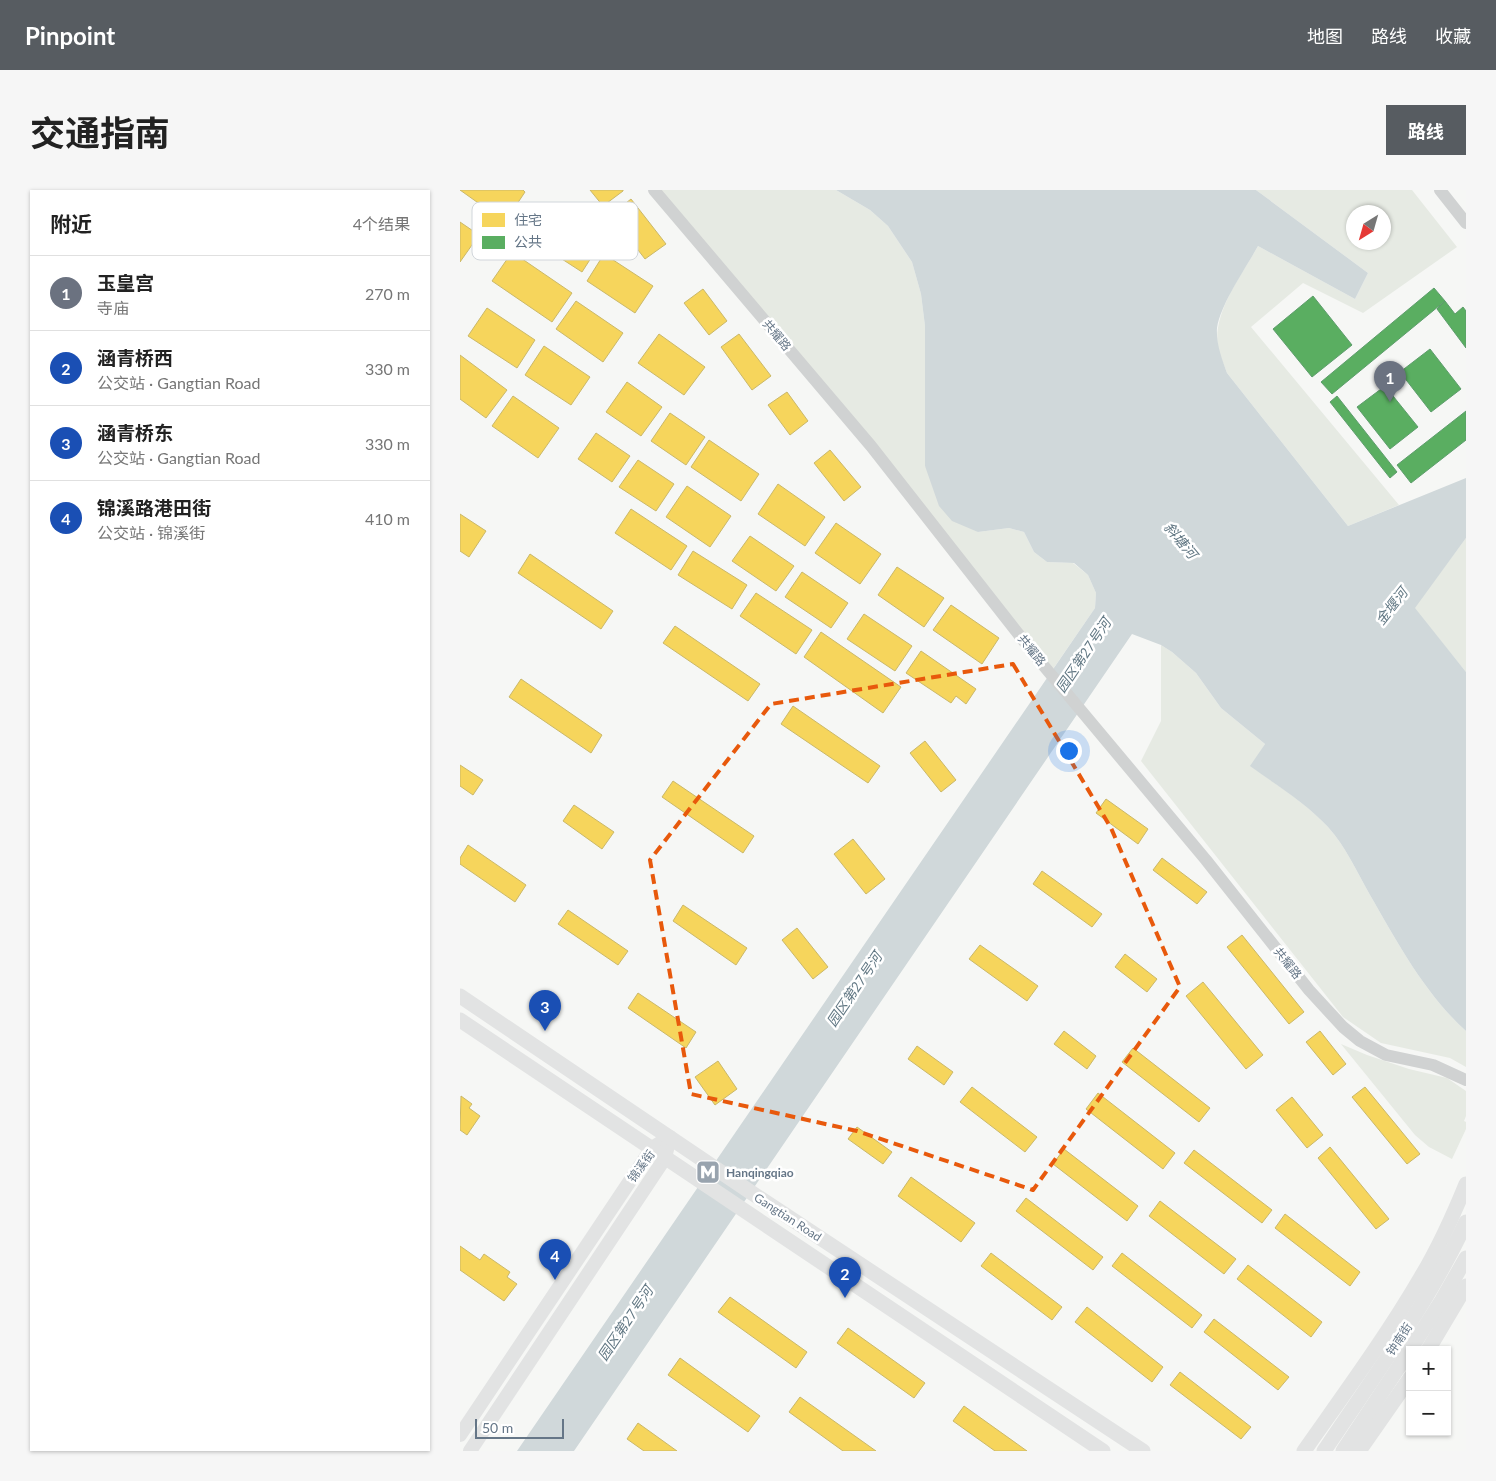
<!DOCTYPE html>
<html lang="zh">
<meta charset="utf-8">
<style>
:root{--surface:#fff;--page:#f6f6f6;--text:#222;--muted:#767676;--line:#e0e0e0;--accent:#575c61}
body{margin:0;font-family:Lato,"Noto Sans SC",sans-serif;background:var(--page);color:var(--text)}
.controls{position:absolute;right:15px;bottom:15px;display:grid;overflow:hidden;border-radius:0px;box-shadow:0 1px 4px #0004}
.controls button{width:45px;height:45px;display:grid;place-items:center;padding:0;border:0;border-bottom:1px solid var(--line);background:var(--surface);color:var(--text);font:25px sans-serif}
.compass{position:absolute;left:886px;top:15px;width:45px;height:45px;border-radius:50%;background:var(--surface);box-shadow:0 1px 4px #0004;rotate:217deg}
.scale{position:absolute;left:15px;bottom:12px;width:89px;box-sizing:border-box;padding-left:5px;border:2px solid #657687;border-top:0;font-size:14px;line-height:18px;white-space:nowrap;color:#657687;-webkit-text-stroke:4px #fff;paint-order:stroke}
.you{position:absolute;left:608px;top:560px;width:18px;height:18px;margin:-12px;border:4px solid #fff;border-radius:50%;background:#1a73e8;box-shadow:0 0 0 8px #1a73e833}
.badge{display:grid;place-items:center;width:32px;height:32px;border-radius:50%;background:var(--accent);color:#fff;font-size:16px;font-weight:700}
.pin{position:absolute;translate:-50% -41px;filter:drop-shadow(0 1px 2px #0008)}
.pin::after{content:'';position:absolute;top:26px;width:18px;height:15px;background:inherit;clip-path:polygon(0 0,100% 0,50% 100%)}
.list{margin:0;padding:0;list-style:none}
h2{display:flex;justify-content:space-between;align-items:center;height:65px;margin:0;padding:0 20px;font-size:21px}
h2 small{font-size:16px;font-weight:400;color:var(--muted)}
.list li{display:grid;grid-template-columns:32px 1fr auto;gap:15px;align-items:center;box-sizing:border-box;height:75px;padding:0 20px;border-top:1px solid var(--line)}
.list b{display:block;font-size:19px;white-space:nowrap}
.list p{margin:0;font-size:16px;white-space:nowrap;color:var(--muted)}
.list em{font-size:16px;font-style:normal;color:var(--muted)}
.map{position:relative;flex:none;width:1006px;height:1261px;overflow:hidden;border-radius:0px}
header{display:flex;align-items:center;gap:30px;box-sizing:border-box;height:70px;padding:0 25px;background:var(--accent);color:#fff}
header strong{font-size:24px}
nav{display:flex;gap:28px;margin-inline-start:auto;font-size:18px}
.intro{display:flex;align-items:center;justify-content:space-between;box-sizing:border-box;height:120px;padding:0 30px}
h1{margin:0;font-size:35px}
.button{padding:12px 22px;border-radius:0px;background:var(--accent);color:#fff;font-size:18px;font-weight:700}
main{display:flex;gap:30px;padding:0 30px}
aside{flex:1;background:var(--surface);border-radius:0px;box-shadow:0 1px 4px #0004}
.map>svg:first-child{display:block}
.green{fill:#e6eae3;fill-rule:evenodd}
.water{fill:#d0d8da}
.homes{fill:#f6d55c;stroke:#cab869}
.public{fill:#5aae61;stroke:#5d9d6c}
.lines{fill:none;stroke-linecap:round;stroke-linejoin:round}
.tertiary{stroke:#d0d2d2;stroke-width:12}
.secondary{stroke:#e2e3e3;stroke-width:14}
.primary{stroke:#e2e3e3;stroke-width:15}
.marked{fill:none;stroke:#e8590c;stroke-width:4;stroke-dasharray:10 6;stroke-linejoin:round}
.labels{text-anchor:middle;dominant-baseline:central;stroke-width:5;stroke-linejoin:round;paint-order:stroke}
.street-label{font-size:12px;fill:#657687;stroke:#fff}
.poi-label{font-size:12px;font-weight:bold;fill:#657687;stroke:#fff;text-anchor:start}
.water-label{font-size:14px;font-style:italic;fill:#617783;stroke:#fff}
.key{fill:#fff;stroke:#d1d6db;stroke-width:1}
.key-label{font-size:14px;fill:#657687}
</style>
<header>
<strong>Pinpoint</strong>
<nav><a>地图</a><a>路线</a><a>收藏</a></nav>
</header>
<div class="intro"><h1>交通指南</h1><a class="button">路线</a></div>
<main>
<aside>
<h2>附近<small>4个结果</small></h2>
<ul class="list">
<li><span class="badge" style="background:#6b7280">1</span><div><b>玉皇宫</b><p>寺庙</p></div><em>270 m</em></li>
<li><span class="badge" style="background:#1a4fb4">2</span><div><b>涵青桥西</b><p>公交站 · Gangtian Road</p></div><em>330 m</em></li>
<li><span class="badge" style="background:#1a4fb4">3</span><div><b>涵青桥东</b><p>公交站 · Gangtian Road</p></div><em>330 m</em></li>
<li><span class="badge" style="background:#1a4fb4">4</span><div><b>锦溪路港田街</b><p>公交站 · 锦溪街</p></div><em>410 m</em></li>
</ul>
</aside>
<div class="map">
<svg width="1006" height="1261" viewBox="0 0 1006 1261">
<rect width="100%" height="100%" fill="#f6f7f5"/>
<g class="green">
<path d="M196 0H376L410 20 428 36 452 72 461 104 465 136V276L518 342 549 338 564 342 574 362 587 372 613 373 628 385 636 403 635 418 593 479Z"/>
<path d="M796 0H952L997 57 903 123 843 93 791 137 939 315 888 336 767 183C764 175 760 166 758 158 752 122 782 85 798 56L895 109 908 83ZM894 22H924V52H894Z"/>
<path d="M1006 348V482L954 418Z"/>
<path d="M701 455 712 462 736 483 761 518 805 554 791 576C816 595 846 613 868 637 886 657 897 682 910 705 937 752 965 804 1006 841V877L990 868 921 853 883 827 681 571 701 531Z"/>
<path d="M881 854 907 865 949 879 987 888 1006 901V926L1004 931 1006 932V939L992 969 969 957 955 945Z"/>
</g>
<path class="water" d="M376 0H796L908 83 895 109 798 56C786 78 761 113 757 138 756 154 762 169 767 183L888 336 1006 288V348L955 418 1006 482V841C965 804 937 752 910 705 897 682 886 657 868 637 846 613 816 595 790 576L805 554 761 518 736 483 712 462 701 455 672 444 114 1261H57L635 418 636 403 628 385 614 373 587 372 574 362 564 342 549 338 518 342 492 331 479 316 465 276V136L461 104 452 72 428 36 410 20Z"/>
<g class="homes">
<path d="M0 0H63L65 2 45 32Z"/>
<path d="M130 0H163V1L143 16Z"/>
<path d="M171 9 206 54 185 69 151 25Z"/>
<path d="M93 23 140 54 122 82 74 51Z"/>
<path d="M0 32 19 45 0 72Z"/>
<path d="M52 62 112 103 92 132 32 91Z"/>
<path d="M144 64 193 96 175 123 127 91Z"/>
<path d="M243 99 267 131 249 145 224 113Z"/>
<path d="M116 111 163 143 143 172 96 139Z"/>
<path d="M27 118 75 150 57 178 8 146Z"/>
<path d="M199 144 245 177 224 205 178 173Z"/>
<path d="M279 144 311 186 292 200 261 157Z"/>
<path d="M84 156 130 187 111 215 65 185Z"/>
<path d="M0 165 47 200 26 228 0 209Z"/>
<path d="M167 192 202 217 181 246 146 222Z"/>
<path d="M327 202 348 231 330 245 308 215Z"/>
<path d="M53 206 99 238 78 268 32 236Z"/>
<path d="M210 223 245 247 226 275 191 251Z"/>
<path d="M136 243 170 266 152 292 118 269Z"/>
<path d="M249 250 299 284 281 311 231 277Z"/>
<path d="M370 260 401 297 384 311 354 273Z"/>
<path d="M178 270 214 294 196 321 159 297Z"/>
<path d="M318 294 365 327 345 356 298 324Z"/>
<path d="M227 296 271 326 250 357 206 327Z"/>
<path d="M171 319 227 356 211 380 155 343Z"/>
<path d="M0 324 26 341 9 367 0 361Z"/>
<path d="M376 333 421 364 400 394 355 363Z"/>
<path d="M290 346 334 376 316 401 272 371Z"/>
<path d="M233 361 287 395 272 419 218 385Z"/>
<path d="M70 364 153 421 141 439 58 383Z"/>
<path d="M437 377 484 408 464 437 418 405Z"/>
<path d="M342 382 388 413 371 438 325 407Z"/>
<path d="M296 403 352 440 336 464 280 426Z"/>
<path d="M491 415 539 448 522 474 473 440Z"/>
<path d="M404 424 452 456 435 481 387 449Z"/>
<path d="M215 436 300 494 288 511 203 453Z"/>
<path d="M361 442 441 497 423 523 344 467Z"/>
<path d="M461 461 516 499 506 514 496 506 491 513 446 483Z"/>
<path d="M61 489 142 545 131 563 49 507Z"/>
<path d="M333 516 420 576 408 593 321 534Z"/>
<path d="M465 551 496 590 481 602 450 563Z"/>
<path d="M0 575 23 590 13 605 0 596Z"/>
<path d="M213 591 294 646 283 663 202 607Z"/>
<path d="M646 609 688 639 678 654 636 623Z"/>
<path d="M114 615 154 642 142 659 103 631Z"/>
<path d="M393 649 425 689 406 704 374 664Z"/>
<path d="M8 655 66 695 55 712 0 674V668Z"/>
<path d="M702 668 747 702 737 714 693 680Z"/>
<path d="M582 681 642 724 632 737 573 694Z"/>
<path d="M223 715 287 758 276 775 213 731Z"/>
<path d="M108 720 168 761 158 775 98 734Z"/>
<path d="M337 738 368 777 353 789 322 750Z"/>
<path d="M782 745 844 822 829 834 767 757Z"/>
<path d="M520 755 578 796 567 811 509 769Z"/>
<path d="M665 764 697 789 687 802 655 777Z"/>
<path d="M743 792 803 865 786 879 726 806Z"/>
<path d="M178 803 236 842 226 858 168 818Z"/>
<path d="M604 841 636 866 627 879 594 854Z"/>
<path d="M860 841 886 874 873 885 846 852Z"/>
<path d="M457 856 493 882 484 895 448 869Z"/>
<path d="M673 858 750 918 739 932 662 872Z"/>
<path d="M258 871 277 899 255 915 235 887Z"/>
<path d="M512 897 577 947 565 962 500 912Z"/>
<path d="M905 897 960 964 947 974 892 907Z"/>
<path d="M638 903 715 963 703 979 626 919Z"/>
<path d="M1 906 12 914 9 918 20 926 7 945 0 940Z"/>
<path d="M832 907 863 945 847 958 816 920Z"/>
<path d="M397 937 432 962 423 974 388 949Z"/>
<path d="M870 957 929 1029 916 1039 858 968Z"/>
<path d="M604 959 678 1016 667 1031 593 974Z"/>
<path d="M734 960 812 1020 802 1033 724 973Z"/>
<path d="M451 987 515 1033 501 1052 438 1006Z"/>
<path d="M566 1008 643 1067 633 1080 556 1021Z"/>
<path d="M700 1011 776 1069 764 1084 689 1026Z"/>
<path d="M825 1024 900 1082 890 1096 815 1038Z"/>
<path d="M0 1056 20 1070 24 1064 50 1082 47 1087 57 1094 44 1111 0 1080Z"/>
<path d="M531 1063 602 1117 592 1130 521 1076Z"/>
<path d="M662 1063 742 1125 732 1138 652 1076Z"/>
<path d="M788 1075 862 1132 851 1147 777 1089Z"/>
<path d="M270 1107 347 1162 336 1178 258 1122Z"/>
<path d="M627 1117 703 1177 692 1192 615 1132Z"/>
<path d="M754 1129 829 1187 818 1200 744 1142Z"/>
<path d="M388 1138 465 1193 454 1208 377 1153Z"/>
<path d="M220 1168 300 1226 288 1242 208 1185Z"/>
<path d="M720 1182 791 1237 781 1249 710 1195Z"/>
<path d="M340 1207 416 1261H383L329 1222Z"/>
<path d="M504 1216 567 1261H535L493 1231Z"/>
<path d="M178 1233 217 1261H184L167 1249Z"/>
</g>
<g class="public">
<path d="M974 98 985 111 872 204 861 192Z"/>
<path d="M853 106 892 155 852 187 813 139Z"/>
<path d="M985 111 995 124 1003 117 1006 121V158L977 119Z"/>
<path d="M970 159 1001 199 971 222 940 182Z"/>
<path d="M925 196 958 237 930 259 897 217Z"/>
<path d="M877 206 937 282 930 288 870 212Z"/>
<path d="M1006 221V250L951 293 937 275Z"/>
</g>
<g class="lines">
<g class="tertiary">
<path d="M194 0 411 256 578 469 746 670 849 800 883 837 900 851 926 865 973 875 1006 890"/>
<path d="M980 0 1006 33"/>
</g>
<g class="secondary">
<path d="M0 1245 192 958 200 953"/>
<path d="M10 1261 205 968 210 947"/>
</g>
<g class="primary">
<path d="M0 806 292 1003 683 1261"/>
<path d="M0 830 643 1261"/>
<path d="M950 1160 982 1110 1006 1068"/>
<path d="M968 1160 1006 1096"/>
<path d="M844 1261C884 1204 926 1147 961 1087 979 1057 993 1026 1006 994"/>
<path d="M864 1261C914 1186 968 1114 1006 1032"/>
<path d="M883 1261 950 1160"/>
<path d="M899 1261 950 1188"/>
</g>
</g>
<path class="marked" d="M553 474 651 638 720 797 573 1000 397 941 231 904 190 670 311 514Z"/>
<defs>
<g id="metro-square" transform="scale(1.25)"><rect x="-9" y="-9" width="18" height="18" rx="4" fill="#98a3ae" stroke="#fff"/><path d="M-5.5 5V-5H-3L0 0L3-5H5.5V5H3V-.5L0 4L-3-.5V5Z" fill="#fff"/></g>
</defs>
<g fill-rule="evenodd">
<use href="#metro-square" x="248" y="982"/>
</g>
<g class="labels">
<g class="street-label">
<text transform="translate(317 145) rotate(50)">共耀路</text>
<text transform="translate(572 460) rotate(51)">共耀路</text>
<text transform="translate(828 773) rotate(52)">共耀路</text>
<text transform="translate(181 976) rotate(-54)">锦溪街</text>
<text transform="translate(328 1027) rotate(33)">Gangtian Road</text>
<text transform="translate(939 1149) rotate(-56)">钟南街</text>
</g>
<g class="poi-label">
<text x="266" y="982">Hanqingqiao</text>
</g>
<g class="water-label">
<text transform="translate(721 350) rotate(50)">斜塘河</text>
<text transform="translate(931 416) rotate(-52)">金堰河</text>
<text transform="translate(623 465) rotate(-56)">园区第27号河</text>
<text transform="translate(394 799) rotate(-56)">园区第27号河</text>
<text transform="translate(165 1133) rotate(-56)">园区第27号河</text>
</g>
</g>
<rect x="12" y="12" width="166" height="58" rx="8" class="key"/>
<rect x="22" y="23" width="23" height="14" fill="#f6d55c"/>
<rect x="22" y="46" width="23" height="13" fill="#5aae61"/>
<g class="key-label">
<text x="54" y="35">住宅</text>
<text x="54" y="57">公共</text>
</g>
</svg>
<div class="controls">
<button>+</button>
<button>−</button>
</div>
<svg class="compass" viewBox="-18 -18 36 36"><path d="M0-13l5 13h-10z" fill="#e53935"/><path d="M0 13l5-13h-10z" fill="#767676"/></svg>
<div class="scale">50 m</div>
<div class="you"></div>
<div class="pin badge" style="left:930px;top:212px;background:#6b7280">1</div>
<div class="pin badge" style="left:385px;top:1108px;background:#1a4fb4">2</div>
<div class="pin badge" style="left:85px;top:841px;background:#1a4fb4">3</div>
<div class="pin badge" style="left:95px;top:1090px;background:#1a4fb4">4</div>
</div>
</main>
